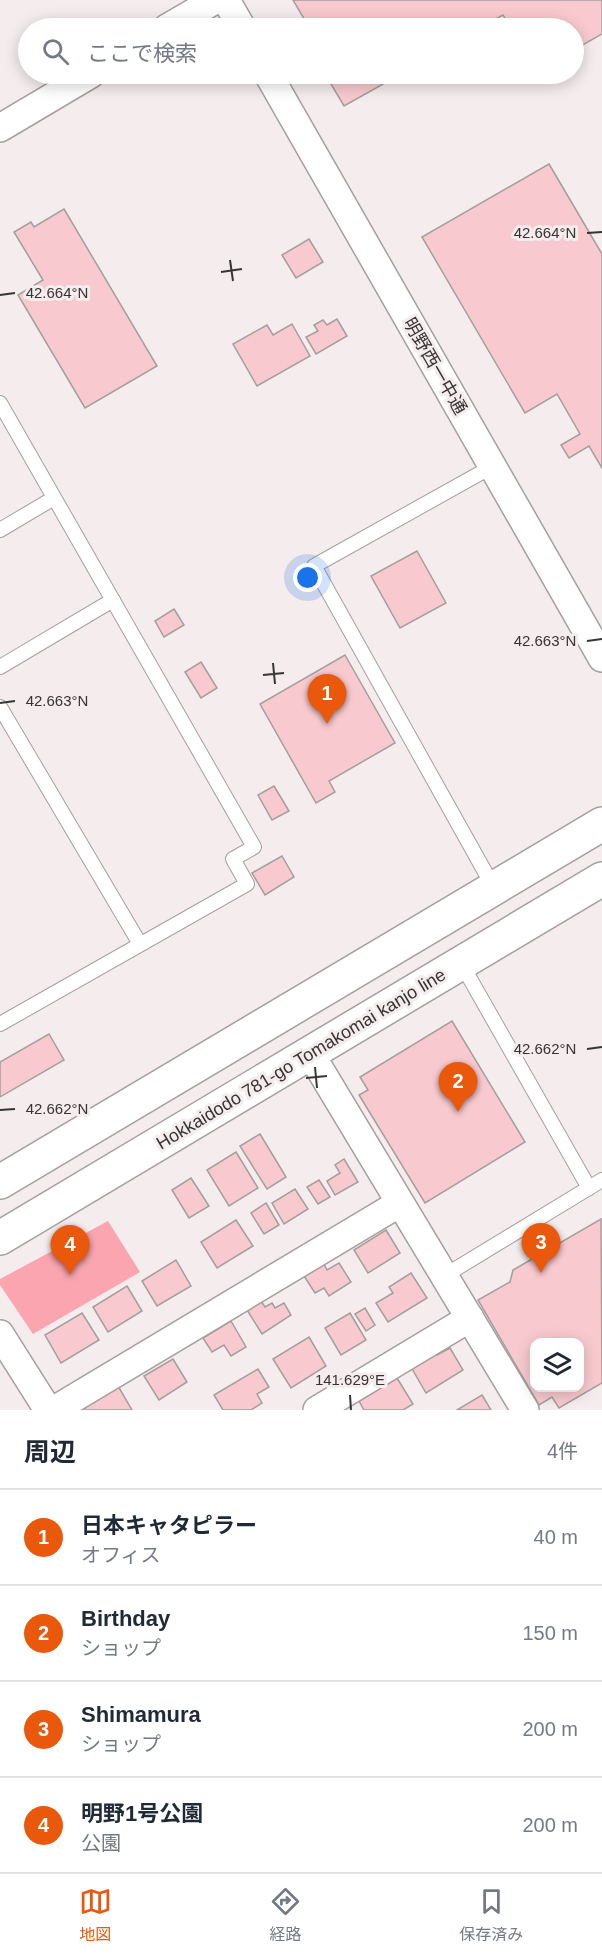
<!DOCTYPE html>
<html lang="ja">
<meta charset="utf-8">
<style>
:root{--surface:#fff;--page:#f6f6f7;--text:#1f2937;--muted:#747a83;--line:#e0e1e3;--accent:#ea580c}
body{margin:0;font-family:Helvetica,"Noto Sans JP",sans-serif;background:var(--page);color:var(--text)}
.controls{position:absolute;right:18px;bottom:18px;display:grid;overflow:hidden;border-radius:12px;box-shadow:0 3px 15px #0003}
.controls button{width:54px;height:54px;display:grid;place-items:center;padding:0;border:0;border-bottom:2px solid var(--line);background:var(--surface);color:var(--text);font:30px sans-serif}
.you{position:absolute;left:308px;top:578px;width:21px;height:21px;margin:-15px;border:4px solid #fff;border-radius:50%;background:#1a73e8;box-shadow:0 0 0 9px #1a73e833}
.badge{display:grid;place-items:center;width:39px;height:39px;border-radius:50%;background:var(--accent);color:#fff;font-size:20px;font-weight:700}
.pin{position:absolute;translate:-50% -50px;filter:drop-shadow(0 2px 3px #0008)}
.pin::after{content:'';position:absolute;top:32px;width:21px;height:18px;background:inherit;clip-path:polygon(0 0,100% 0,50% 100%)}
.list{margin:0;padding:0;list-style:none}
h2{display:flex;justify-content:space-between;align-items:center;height:78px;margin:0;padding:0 24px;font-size:26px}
h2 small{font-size:20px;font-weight:400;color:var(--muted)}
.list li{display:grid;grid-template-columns:39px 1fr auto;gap:18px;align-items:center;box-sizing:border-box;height:96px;padding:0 24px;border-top:2px solid var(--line)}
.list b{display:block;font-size:22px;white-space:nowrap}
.list p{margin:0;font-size:20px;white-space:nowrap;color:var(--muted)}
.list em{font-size:20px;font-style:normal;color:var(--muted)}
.icon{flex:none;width:33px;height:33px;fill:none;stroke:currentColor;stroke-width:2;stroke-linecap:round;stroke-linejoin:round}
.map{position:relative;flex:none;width:602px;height:1410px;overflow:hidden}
.search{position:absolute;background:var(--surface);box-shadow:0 3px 15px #0003;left:18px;right:18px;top:18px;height:66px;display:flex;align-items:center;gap:15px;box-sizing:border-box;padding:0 21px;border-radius:33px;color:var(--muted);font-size:22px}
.sheet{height:462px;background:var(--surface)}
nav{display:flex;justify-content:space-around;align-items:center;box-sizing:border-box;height:84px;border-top:2px solid var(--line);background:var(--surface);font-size:16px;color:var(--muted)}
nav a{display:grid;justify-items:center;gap:3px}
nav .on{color:var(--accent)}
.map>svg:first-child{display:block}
.green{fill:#faa5b0}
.building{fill:#f8cacf;stroke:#a49e9e;stroke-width:1.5;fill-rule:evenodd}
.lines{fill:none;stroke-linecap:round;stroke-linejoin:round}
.lane-casing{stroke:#a69fa0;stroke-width:16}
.street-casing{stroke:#a69fa0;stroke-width:30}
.secondary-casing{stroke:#a69fa0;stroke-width:36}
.lane{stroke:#fff;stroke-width:14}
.street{stroke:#fff;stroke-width:27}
.secondary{stroke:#fff;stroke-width:33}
.ticks{fill:none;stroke:#373434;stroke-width:2}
.labels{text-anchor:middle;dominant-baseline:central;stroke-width:6;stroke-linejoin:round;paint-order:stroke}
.street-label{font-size:18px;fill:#373434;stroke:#f4eced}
.ticks-label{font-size:15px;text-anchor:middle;fill:#373434;stroke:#f4eced;stroke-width:6;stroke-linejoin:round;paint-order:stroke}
</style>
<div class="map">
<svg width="602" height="1410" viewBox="0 0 602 1410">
<rect width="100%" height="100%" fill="#f4eced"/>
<path class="green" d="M108 1221 140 1272 33 1334 0 1285V1279Z"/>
<g class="building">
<path d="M293 0H602V34L574 50V28H511L503 15 479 28H299L298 27 306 22Z"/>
<path d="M325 74H401L344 106Z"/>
<path d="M549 164 602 254V468L589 446 569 458 561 445 580 434 557 394 525 413 422 237Z"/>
<path d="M64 209 157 366 85 408 18 295 43 280 14 232 31 222 34 227Z"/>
<path d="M309 239 323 262 296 278 282 255Z"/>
<path d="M337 319 347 336 316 354 306 337 318 331 314 325 323 320 327 325Z"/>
<path d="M292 324 310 356 257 386 233 344 267 325 273 335Z"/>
<path d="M417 551 446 603 400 628 371 576Z"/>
<path d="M174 609 184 625 164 637 155 621Z"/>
<path d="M345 655 395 743 329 781 335 792 316 803 260 704Z"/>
<path d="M201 662 217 688 201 698 185 672Z"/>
<path d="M274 786 289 811 272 820 258 795Z"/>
<path d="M282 856 294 877 265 895 252 873Z"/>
<path d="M452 1021 525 1142 425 1203 359 1095 368 1090 360 1077Z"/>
<path d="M49 1034 64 1060 0 1097V1062Z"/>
<path d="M260 1134 286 1177 267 1189 240 1146Z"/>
<path d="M236 1152 258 1188 229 1206 207 1170Z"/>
<path d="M344 1159 358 1182 335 1195 327 1181 340 1173 335 1165Z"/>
<path d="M191 1178 209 1206 189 1218 172 1190Z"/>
<path d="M319 1180 330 1197 318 1204 307 1187Z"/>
<path d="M295 1189 308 1209 284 1224 272 1203Z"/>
<path d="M266 1203 279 1225 264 1234 251 1213Z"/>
<path d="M601 1219 602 1383 559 1408 552 1397 539 1405 478 1300 510 1282 513 1270ZM534 1342H580V1388H534Z"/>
<path d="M236 1220 253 1246 217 1268 201 1242Z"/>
<path d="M386 1230 400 1253 368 1273 354 1250Z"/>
<path d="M176 1260 191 1286 157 1306 142 1281Z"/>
<path d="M339 1263 351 1282 329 1296 324 1288 315 1293 304 1276 324 1264 327 1270Z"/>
<path d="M411 1273 427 1298 388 1322 376 1303 393 1293 389 1287Z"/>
<path d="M127 1286 142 1311 108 1332 93 1307Z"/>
<path d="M261 1301 265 1307 272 1303 275 1308 284 1303 291 1315 262 1334 247 1310Z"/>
<path d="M365 1308 375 1325 366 1331 355 1314Z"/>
<path d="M82 1313 99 1340 61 1363 45 1335Z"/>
<path d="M350 1313 366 1340 341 1355 325 1328Z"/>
<path d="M231 1321 246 1347 231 1356 224 1345 212 1352 203 1338Z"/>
<path d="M309 1337 326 1366 291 1388 273 1359Z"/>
<path d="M450 1348 463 1370 426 1393 411 1367 435 1353 437 1355Z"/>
<path d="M173 1359 187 1382 159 1400 144 1376Z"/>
<path d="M258 1369 269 1387 257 1394 262 1403 251 1410H223L214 1395Z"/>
<path d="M397 1378 413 1404 403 1410H364L359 1401Z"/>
<path d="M118 1386 132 1410H84L83 1407Z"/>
<path d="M482 1395 491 1410H457Z"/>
</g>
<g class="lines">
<g class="lane-casing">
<g id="lane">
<path d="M0 403 254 847 233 859 247 884 0 1024"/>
<path d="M493 466 314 566 494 888"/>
<path d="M0 530 54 498"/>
<path d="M0 667 113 600"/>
<path d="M0 707 140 944"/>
<path d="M461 963 589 1188"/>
<path d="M444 1276 602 1180"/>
</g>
</g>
<g class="street-casing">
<g id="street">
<path d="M226 0 242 28"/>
<path d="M167 28 215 0"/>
<path d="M268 74 602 658"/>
<path d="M0 128 91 74"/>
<path d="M310 1053 525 1410"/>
<path d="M0 1334 48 1410"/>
<path d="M54 1410 400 1203"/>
<path d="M317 1410 470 1318"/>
</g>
</g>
<g class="secondary-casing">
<g id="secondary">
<path d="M0 1182 602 824"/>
<path d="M0 1238 602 879"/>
</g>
</g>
<use href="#lane" class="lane"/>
<use href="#street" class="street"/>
<use href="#secondary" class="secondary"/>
</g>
<path class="ticks" d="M587 233 602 232M230 260 233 281M221 272 242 269M0 295 15 293M587 641 602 639M273 663 275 684M263 675 284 673M0 703 15 701M587 1049 602 1047M315 1067 317 1088M306 1078 327 1076M0 1110 15 1109M350 1395 351 1410"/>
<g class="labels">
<g class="street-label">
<text transform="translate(435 366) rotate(60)">明野西一中通</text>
<text transform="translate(301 1059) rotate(-31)">Hokkaidodo 781-go Tomakomai kanjo line</text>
</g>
</g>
<g class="ticks-label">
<text x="545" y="238">42.664°N</text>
<text x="57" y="298">42.664°N</text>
<text x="545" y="646">42.663°N</text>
<text x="57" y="706">42.663°N</text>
<text x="545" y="1054">42.662°N</text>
<text x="57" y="1114">42.662°N</text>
<text x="350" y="1385">141.629°E</text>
</g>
</svg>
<div class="controls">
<button><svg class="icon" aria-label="layers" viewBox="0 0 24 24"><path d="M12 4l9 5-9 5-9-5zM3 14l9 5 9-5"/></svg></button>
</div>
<div class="you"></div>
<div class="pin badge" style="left:327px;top:724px">1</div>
<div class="pin badge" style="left:458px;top:1112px">2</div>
<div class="pin badge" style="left:541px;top:1273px">3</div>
<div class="pin badge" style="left:70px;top:1275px">4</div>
<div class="search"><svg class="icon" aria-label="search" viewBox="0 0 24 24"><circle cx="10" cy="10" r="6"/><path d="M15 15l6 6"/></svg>ここで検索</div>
</div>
<section class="sheet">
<h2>周辺<small>4件</small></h2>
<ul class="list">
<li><span class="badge">1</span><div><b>日本キャタピラー</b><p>オフィス</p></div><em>40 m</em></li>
<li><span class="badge">2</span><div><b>Birthday</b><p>ショップ</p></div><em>150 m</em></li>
<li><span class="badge">3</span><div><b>Shimamura</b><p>ショップ</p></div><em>200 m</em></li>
<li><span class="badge">4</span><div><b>明野1号公園</b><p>公園</p></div><em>200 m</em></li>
</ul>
</section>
<nav>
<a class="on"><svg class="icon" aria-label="map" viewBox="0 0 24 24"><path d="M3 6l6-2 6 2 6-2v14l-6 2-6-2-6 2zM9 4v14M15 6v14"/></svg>地図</a>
<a><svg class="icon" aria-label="directions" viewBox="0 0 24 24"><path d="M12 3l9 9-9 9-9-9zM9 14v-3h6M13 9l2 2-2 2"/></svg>経路</a>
<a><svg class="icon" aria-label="saved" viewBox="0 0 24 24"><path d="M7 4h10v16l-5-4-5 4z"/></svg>保存済み</a>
</nav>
